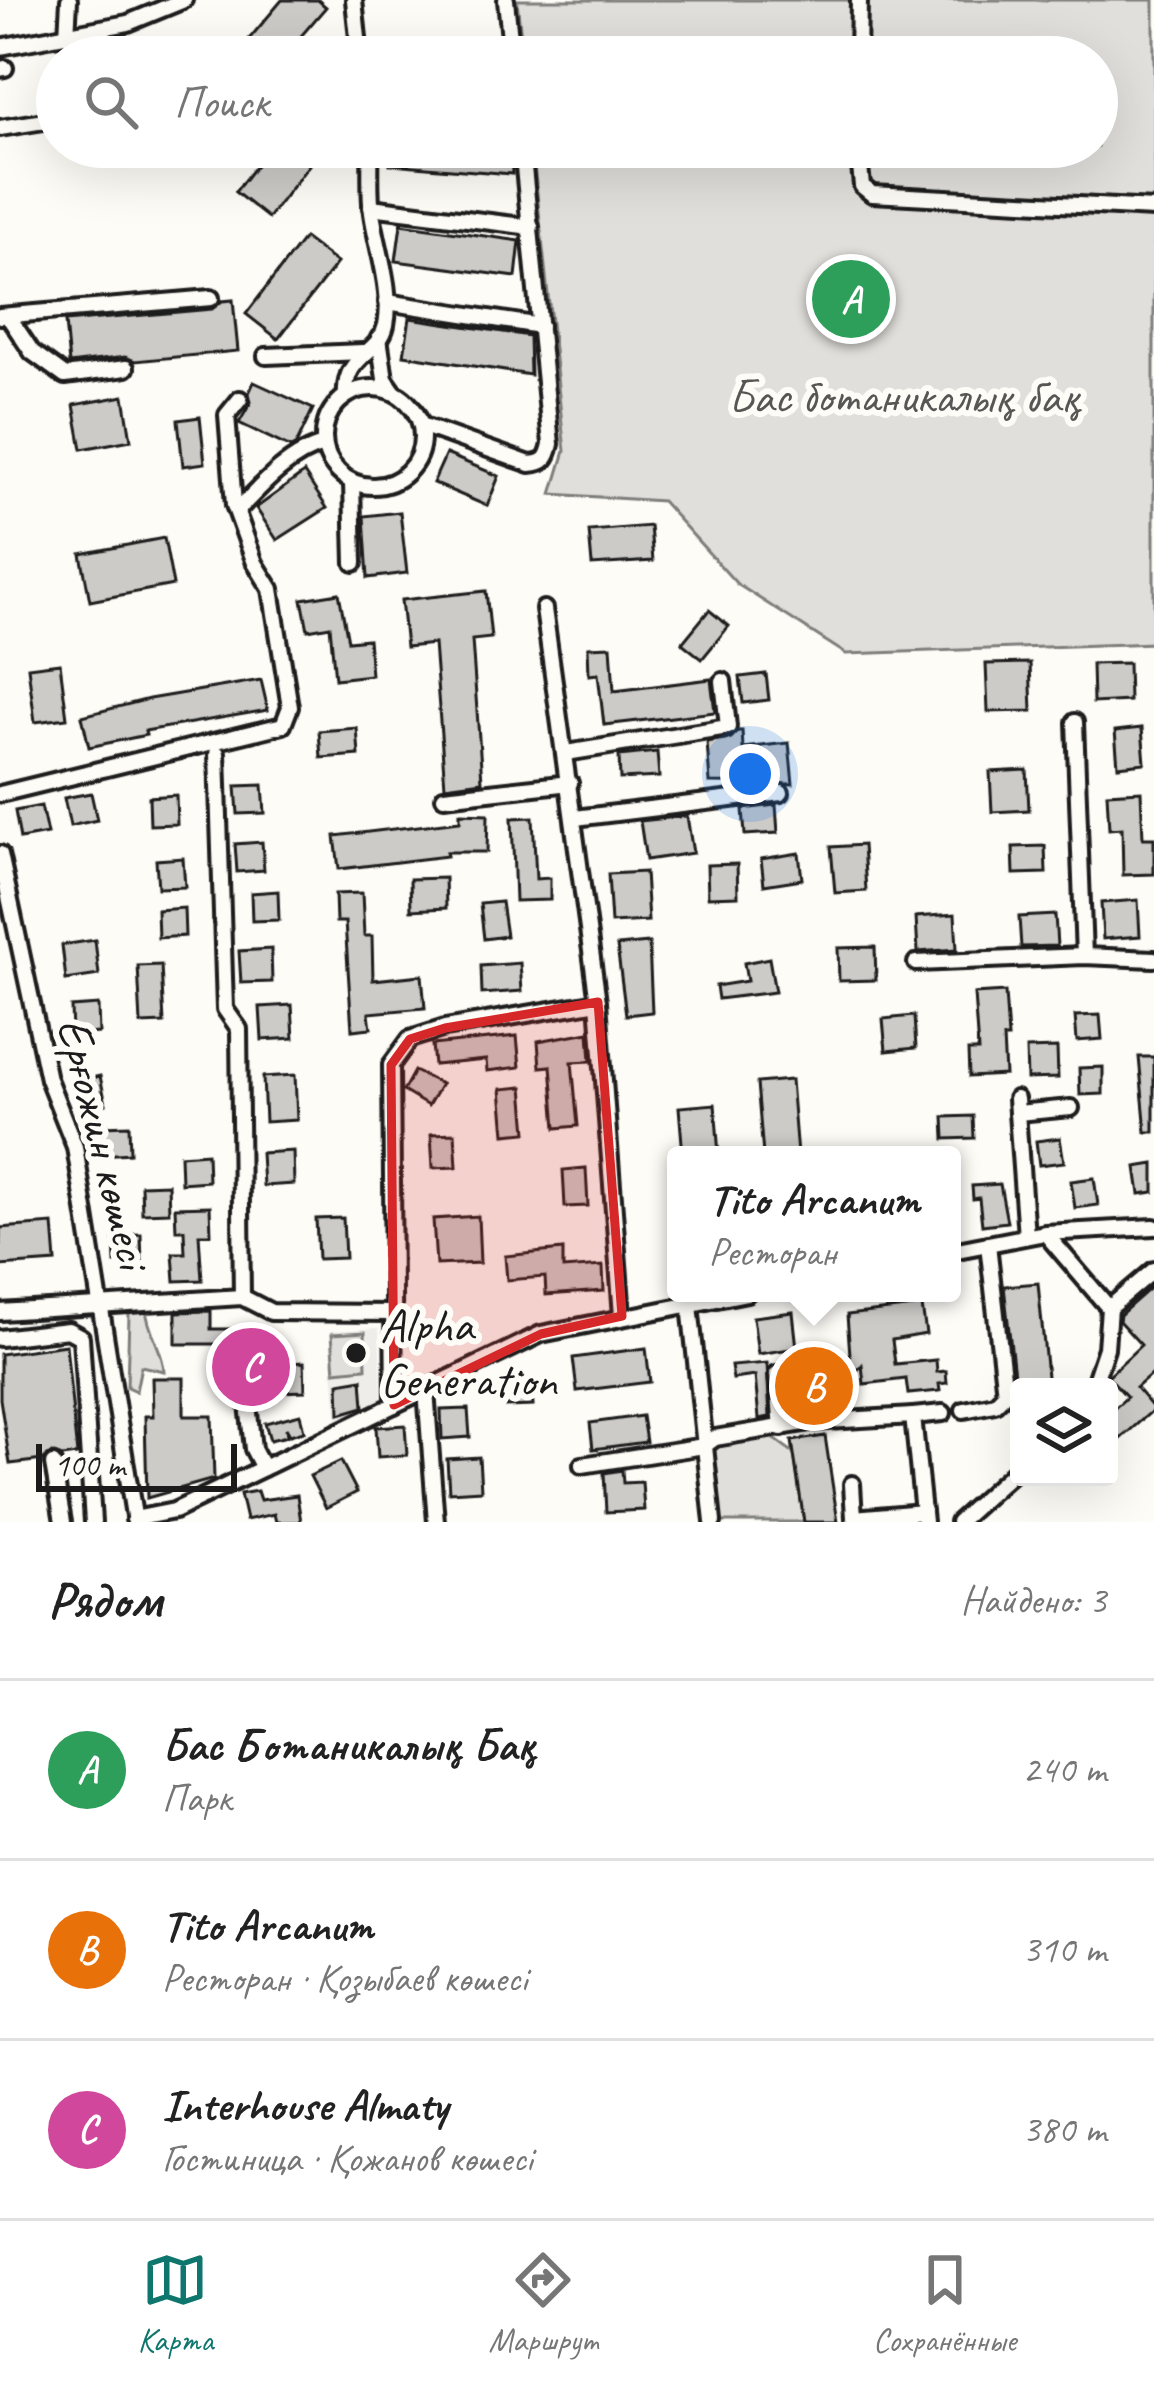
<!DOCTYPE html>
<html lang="ru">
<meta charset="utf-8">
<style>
:root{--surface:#fff;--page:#f2f2f2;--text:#222;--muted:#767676;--line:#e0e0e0;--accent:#0f766e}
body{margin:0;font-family:Caveat,sans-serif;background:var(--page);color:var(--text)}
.controls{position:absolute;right:36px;bottom:36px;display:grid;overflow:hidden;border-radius:12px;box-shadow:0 12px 48px #0002}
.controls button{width:108px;height:108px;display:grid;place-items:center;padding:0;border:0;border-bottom:3px solid var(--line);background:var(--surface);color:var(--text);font:60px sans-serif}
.scale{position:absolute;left:36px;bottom:30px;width:201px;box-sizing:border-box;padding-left:12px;border:6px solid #1c1c1c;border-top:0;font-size:33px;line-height:42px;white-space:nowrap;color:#1c1c1c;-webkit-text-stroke:9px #fdfcf7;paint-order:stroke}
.you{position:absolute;left:750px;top:774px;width:42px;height:42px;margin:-30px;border:9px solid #fff;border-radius:50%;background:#1a73e8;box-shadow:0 0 0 18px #1a73e833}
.badge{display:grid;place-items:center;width:78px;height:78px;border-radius:50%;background:var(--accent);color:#fff;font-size:39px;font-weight:700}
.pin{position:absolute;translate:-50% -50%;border:6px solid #fff;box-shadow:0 3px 12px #0006}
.popup{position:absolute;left:667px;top:1146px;width:294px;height:156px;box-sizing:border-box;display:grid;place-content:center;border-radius:12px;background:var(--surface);filter:drop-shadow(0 3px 9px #0005);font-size:39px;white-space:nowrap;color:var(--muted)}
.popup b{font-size:45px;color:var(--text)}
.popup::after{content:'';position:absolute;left:50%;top:100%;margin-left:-24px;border:24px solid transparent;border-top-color:var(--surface)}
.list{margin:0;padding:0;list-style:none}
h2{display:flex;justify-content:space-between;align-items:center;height:156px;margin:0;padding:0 48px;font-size:51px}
h2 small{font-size:39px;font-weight:400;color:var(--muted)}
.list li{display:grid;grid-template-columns:78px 1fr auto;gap:36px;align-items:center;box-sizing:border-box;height:180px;padding:0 48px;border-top:3px solid var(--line)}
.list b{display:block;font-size:45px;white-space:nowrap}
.list p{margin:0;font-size:39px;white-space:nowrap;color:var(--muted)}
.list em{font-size:39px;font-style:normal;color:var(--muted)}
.icon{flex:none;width:66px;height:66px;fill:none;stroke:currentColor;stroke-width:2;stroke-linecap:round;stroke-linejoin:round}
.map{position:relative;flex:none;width:1154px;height:1522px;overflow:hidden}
.search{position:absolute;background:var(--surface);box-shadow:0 12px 48px #0002;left:36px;right:36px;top:36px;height:132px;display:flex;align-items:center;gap:30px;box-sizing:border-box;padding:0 42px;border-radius:66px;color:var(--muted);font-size:45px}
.sheet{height:696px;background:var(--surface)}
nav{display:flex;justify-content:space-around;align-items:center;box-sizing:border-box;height:168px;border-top:3px solid var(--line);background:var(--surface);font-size:33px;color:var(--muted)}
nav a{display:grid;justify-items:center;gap:6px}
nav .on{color:var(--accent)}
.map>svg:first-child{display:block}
.built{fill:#eeede9}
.green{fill:#e0dfdb;stroke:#7e7e7c;stroke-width:3}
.building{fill:#cccbc8;stroke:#1c1c1c;stroke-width:3}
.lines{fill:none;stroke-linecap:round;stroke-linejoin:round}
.minor-casing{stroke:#1c1c1c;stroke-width:22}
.minor{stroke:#fdfcf7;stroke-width:14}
.marked{fill:#d62828;fill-opacity:0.2;stroke:#d62828;stroke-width:9;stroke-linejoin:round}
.poi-dot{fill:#1c1c1c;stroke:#fdfcf7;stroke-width:4.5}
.labels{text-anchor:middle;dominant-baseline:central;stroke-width:12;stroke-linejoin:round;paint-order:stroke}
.park-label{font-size:48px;fill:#575655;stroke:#fdfcf7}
.street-label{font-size:48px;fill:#1c1c1c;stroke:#fdfcf7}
.poi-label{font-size:48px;fill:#1c1c1c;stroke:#fdfcf7;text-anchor:start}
</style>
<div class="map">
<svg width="1154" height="1522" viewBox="0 0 1154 1522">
<rect width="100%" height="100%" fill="#fdfcf7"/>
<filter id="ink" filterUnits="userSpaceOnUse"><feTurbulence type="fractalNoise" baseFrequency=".00833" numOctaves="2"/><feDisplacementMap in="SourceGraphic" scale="24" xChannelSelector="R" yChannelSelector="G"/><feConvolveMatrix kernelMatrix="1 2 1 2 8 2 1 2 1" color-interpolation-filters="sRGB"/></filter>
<g filter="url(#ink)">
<path class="built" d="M379 1328 382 1403 337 1420 330 1331Z"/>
<g class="green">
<path d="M517 0H1154V643L846 654 737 584 662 501 552 494 565 451 532 147H1097V57H523Z"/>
<path d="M146 1309C148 1333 163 1349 164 1371L141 1366 136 1391 127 1387 129 1314Z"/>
<path d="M365 1332 366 1368 335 1371 332 1334Z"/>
<path d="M769 1435 794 1453 804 1522H718L709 1449Z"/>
</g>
<g class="building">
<path d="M282 0H318L326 7 283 57H234Z"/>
<path d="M479 39V57H385L384 44Z"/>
<path d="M270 147H323L268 218 235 192Z"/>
<path d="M392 147H511L512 174 390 164Z"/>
<path d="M401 224 520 241 516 277 396 261Z"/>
<path d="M304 238 337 263 278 339 246 314Z"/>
<path d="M233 300 238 351 135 361 125 357 69 364 65 322 212 309 222 301Z"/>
<path d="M410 318 529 336 530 375 404 355Z"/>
<path d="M254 382 313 409 296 445 291 448 239 423 251 402 249 393Z"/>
<path d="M124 396 131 440 82 449 74 405Z"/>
<path d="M200 417 205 463 183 466 178 420Z"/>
<path d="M446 454 499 476 487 506 433 483Z"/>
<path d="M304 473 327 508 277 540 256 508Z"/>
<path d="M400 512 407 573 368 578 364 516Z"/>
<path d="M650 526 653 561 592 565 589 531Z"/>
<path d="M164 538 173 585 90 601 81 554Z"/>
<path d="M486 591 491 638 472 640 482 781 445 786 434 644 406 647 401 600Z"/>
<path d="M339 593 348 641 368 639 371 675 335 679 330 626 308 630 302 599Z"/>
<path d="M709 610 729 626 702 659 682 643Z"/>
<path d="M611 646 614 691 711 679 715 712 604 725 598 674 589 675 588 647Z"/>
<path d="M60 663 67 718 35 722 28 667Z"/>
<path d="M1030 663 1032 711 988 712 986 664Z"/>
<path d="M1128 663 1129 701 1093 703 1092 664Z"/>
<path d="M766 674 769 700 743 703 740 677Z"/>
<path d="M261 680 268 710 145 731 146 735 89 747 82 716 149 699Z"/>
<path d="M357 728 359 755 321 758 319 731Z"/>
<path d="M1142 728 1145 763 1118 766 1115 731Z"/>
<path d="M738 731H742L743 748 789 743 793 784 710 783 707 742 731 738Z"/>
<path d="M657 752 659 777 620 779 619 756Z"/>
<path d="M1027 770 1029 810 992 812 990 772Z"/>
<path d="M263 785 265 813 238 814 236 786Z"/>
<path d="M1141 791 1143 838H1154V874L1123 875 1122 828 1109 829 1107 793Z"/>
<path d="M91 793 97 820 70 826 64 798Z"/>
<path d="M176 795 177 824 150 825 149 797Z"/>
<path d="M776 805 778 833 745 835 743 809Z"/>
<path d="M41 806 47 834 20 839 15 811Z"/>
<path d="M460 813 488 814 487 852H446L447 856 339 869 335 836 460 821Z"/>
<path d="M687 816 693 853 646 860 640 821Z"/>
<path d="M533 817 536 879 550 878V900L515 901 512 818Z"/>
<path d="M262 842 264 870 237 872 235 844Z"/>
<path d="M863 845 866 891 835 893 831 847Z"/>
<path d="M1045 846 1046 873 1014 874 1013 847Z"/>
<path d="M799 853 802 879 764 885 761 859Z"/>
<path d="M183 858 185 887 158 888 156 860Z"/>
<path d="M737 864 738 896 708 897 707 865Z"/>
<path d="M645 872 648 921 611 923 608 874Z"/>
<path d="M445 878 446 908 411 910 410 879Z"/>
<path d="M278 891 279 920 252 921 251 893Z"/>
<path d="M362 893 364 936H372L373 980 422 975 425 1008 369 1013 371 1028 352 1030 345 922H336L335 894Z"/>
<path d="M1138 900 1140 936 1103 939 1101 903Z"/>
<path d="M501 902 506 936 484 939 480 904Z"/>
<path d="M184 908 185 936 158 938 157 910Z"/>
<path d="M955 914 957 949 918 952 916 917Z"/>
<path d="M1055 915 1057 946 1021 947 1019 917Z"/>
<path d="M95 940 99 975 66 980 62 945Z"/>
<path d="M649 943 652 1012 626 1015 617 946Z"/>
<path d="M875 947 876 980 839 981 838 948Z"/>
<path d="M271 949 272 982 241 983 239 951Z"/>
<path d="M769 958 775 992 718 999 716 986 747 981 744 963Z"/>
<path d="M520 963 522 991 482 994 481 966Z"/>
<path d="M161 965 164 1023 141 1024 138 966Z"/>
<path d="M1005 992 1008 1038H1003L1005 1075 969 1077 968 1051H978L974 994Z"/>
<path d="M98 1005 99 1033 72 1035 71 1007Z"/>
<path d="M292 1005 294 1038 262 1040 260 1007Z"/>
<path d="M1100 1015 1102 1039 1077 1041 1075 1016Z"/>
<path d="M914 1016 916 1048 886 1051 883 1019Z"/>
<path d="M589 1032 591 1061 572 1062 578 1126 556 1128 551 1066 540 1067 538 1041Z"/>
<path d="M517 1036 520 1067 487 1071 486 1060 434 1065 432 1045Z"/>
<path d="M1057 1048 1058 1078 1027 1079 1026 1049Z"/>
<path d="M1139 1057H1154V1132H1146Z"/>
<path d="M1103 1067V1094L1080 1095 1079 1068Z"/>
<path d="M414 1071 441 1084 428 1106 403 1091Z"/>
<path d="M295 1075 297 1120 265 1122 263 1077Z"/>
<path d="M100 1076 106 1104 79 1109 73 1082Z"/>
<path d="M791 1080 797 1155H763L757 1083Z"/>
<path d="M523 1087 527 1132 505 1134 501 1089Z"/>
<path d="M715 1104 719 1155H683L679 1107Z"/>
<path d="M973 1116 974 1138 945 1139 944 1117Z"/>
<path d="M129 1125 130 1153 103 1155 102 1126Z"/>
<path d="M455 1133 457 1167 433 1168 431 1134Z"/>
<path d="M1060 1138 1064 1162 1039 1165 1036 1141Z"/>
<path d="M293 1151 294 1184 263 1186 261 1153Z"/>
<path d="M207 1153 208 1181 181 1183 180 1155Z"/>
<path d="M1154 1164V1192L1140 1194 1136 1167Z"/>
<path d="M586 1168 588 1206 565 1207 563 1170Z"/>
<path d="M1094 1178 1098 1205 1075 1208 1071 1181Z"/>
<path d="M168 1184 169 1212 142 1213 141 1185Z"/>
<path d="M1000 1184 1007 1222 982 1225 979 1198 973 1199 972 1186Z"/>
<path d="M210 1206 211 1234H199L202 1280 175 1281 173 1253H185L184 1230H176L175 1207Z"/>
<path d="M478 1216 480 1263 436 1265 433 1219Z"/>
<path d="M343 1218 345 1258 318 1259 316 1219Z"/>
<path d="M53 1224 56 1262 0 1266V1228Z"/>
<path d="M141 1234 142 1262 115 1263 114 1235Z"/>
<path d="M563 1250V1269L603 1266 604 1291 546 1295 545 1277 507 1280 505 1256Z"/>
<path d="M1038 1283 1048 1387H1019V1414H1011L1016 1393 1004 1286Z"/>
<path d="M1154 1285V1372L1136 1388 1154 1409 1109 1449V1413L1127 1397 1108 1376 1141 1345 1119 1321 1120 1315Z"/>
<path d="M922 1306 926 1334 892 1340 895 1364 936 1360 937 1372 946 1371 947 1383 939 1384 940 1391 908 1394 906 1379 864 1384 862 1365 838 1393 841 1409 821 1410 817 1390 790 1394 788 1371 799 1370 798 1360 850 1355 847 1315Z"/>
<path d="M211 1311V1329H230V1344H176V1312Z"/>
<path d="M793 1312 797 1348 758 1354 753 1317Z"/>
<path d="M66 1345 77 1455 62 1457 52 1453 43 1460 10 1464 0 1399V1354Z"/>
<path d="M268 1347 269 1364 304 1362 305 1391 278 1392 277 1383 235 1384 233 1348Z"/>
<path d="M646 1348 650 1382 577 1391 573 1358Z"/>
<path d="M767 1363 770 1417 759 1419 755 1376 733 1379 731 1366Z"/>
<path d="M152 1378H184V1416H212L214 1479 147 1498 145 1416H153Z"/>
<path d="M531 1378 533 1406 506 1407 504 1379Z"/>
<path d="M362 1379 364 1407 340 1414 339 1383Z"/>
<path d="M468 1409 470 1437 442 1439 441 1410Z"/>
<path d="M300 1414 304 1431 290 1435 286 1428 287 1436 270 1440 265 1423Z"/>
<path d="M642 1416 646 1442 593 1449 590 1423Z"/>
<path d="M405 1425 407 1455 378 1457 376 1427Z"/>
<path d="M825 1436 838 1522H804L792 1441Z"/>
<path d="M479 1457 481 1490 449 1492 447 1459Z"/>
<path d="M341 1461 357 1492 326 1508 310 1476Z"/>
<path d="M622 1470 623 1483 642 1482 644 1510 606 1512 604 1473Z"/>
<path d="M257 1491 260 1500 297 1495 301 1522H276L274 1514 246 1520 240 1494Z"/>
</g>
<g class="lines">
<g class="minor-casing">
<g id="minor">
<path d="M354 0 360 57"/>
<path d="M506 0 512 57"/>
<path d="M67 36 69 0"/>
<path d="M0 47 128 23 184 0"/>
<path d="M858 57 859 0"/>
<path d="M0 69 5 68"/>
<path d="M0 128 57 119"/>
<path d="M858 147 862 186 872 194 1154 209"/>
<path d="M371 207 531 227"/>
<path d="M387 302 540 326"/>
<path d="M0 316 211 298"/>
<path d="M8 316 32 352 65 376 126 368"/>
<path d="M379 338 385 379 394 392"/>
<path d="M266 356 363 352"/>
<circle cx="373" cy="437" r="49"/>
<path d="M346 396C343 355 380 354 386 325 393 291 377 248 372 213 369 192 371 169 370 147"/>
<path d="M421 425 530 464C545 463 548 458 551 444L522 147"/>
<path d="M352 482 354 563"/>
<path d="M237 511C260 487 290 453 324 445"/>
<path d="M544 609 598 1002 622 1316"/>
<path d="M1075 722 1084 956"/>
<path d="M217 753 225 1009 239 1029 242 1297"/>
<path d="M566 753 728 727 723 681"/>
<path d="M0 794 283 725 290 707 271 589 255 563 234 505 227 415 240 399"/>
<path d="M444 797 570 783"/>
<path d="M575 818 781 793"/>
<path d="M0 854 48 1079 75 1147 135 1522"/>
<path d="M916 963 1084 956 1154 959"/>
<path d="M1016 1099 1026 1236"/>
<path d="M1017 1113 1071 1108"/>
<path d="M1045 1233 1109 1308 1106 1348 1093 1387"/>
<path d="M952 1251 1045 1233 1154 1227"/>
<path d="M690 1305 713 1522"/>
<path d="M1109 1308 1154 1270"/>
<path d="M0 1312 242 1297 271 1312 391 1313"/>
<path d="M0 1338 68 1330 81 1337 93 1522"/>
<path d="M777 1374 782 1428"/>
<path d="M426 1390 436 1522"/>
<path d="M247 1395 253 1449 263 1468"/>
<path d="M394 1405 391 1065 410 1039 445 1028 598 1002"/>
<path d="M964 1410 995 1404 1005 1394 988 1244"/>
<path d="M53 1464 63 1522"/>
<path d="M582 1465 704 1446 715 1438 810 1422 913 1416"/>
<path d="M852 1484 854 1518 923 1512"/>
<path d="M134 1519 174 1511 541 1334 747 1293"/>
<path d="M924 1522 913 1416 943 1413"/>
<path d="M958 1522 1019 1467"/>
</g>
</g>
<use href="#minor" class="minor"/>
</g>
</g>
<path class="marked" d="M598 1002 622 1316 541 1334 394 1405 391 1065 410 1039 445 1028Z"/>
<circle class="poi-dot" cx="356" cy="1353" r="12"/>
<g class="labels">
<g class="park-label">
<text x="904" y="396">Бас ботаникалық бақ</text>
</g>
<g class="street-label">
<text transform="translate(104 1143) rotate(76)">Ерғожин көшесі</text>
</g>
<g class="poi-label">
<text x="380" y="1325">Alpha<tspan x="380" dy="55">Generation</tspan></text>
</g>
</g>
</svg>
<div class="controls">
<button><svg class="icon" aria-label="layers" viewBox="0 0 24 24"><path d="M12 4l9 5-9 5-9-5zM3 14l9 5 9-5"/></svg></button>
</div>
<div class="scale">100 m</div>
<div class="you"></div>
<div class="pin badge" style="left:851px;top:299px;background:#2e9e5b">A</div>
<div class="pin badge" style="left:814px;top:1386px;background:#e8710a">B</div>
<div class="popup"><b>Tito Arcanum</b>Ресторан</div>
<div class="pin badge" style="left:251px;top:1367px;background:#d1479c">C</div>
<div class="search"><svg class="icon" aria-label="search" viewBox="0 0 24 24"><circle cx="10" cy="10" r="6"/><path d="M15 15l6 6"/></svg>Поиск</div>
</div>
<section class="sheet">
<h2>Рядом<small>Найдено: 3</small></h2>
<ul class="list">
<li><span class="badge" style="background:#2e9e5b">A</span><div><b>Бас Ботаникалық Бақ</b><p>Парк</p></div><em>240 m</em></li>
<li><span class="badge" style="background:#e8710a">B</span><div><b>Tito Arcanum</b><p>Ресторан · Қозыбаев көшесі</p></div><em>310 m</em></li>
<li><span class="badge" style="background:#d1479c">C</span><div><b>Interhouse Almaty</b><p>Гостиница · Қожанов көшесі</p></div><em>380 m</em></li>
</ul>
</section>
<nav>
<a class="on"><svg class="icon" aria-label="map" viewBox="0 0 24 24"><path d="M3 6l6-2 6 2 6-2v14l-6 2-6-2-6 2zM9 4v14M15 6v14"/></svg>Карта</a>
<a><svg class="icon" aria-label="directions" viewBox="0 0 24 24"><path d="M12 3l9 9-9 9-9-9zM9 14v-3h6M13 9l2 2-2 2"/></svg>Маршрут</a>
<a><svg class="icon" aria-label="saved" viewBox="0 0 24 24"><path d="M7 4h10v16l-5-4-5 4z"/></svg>Сохранённые</a>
</nav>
